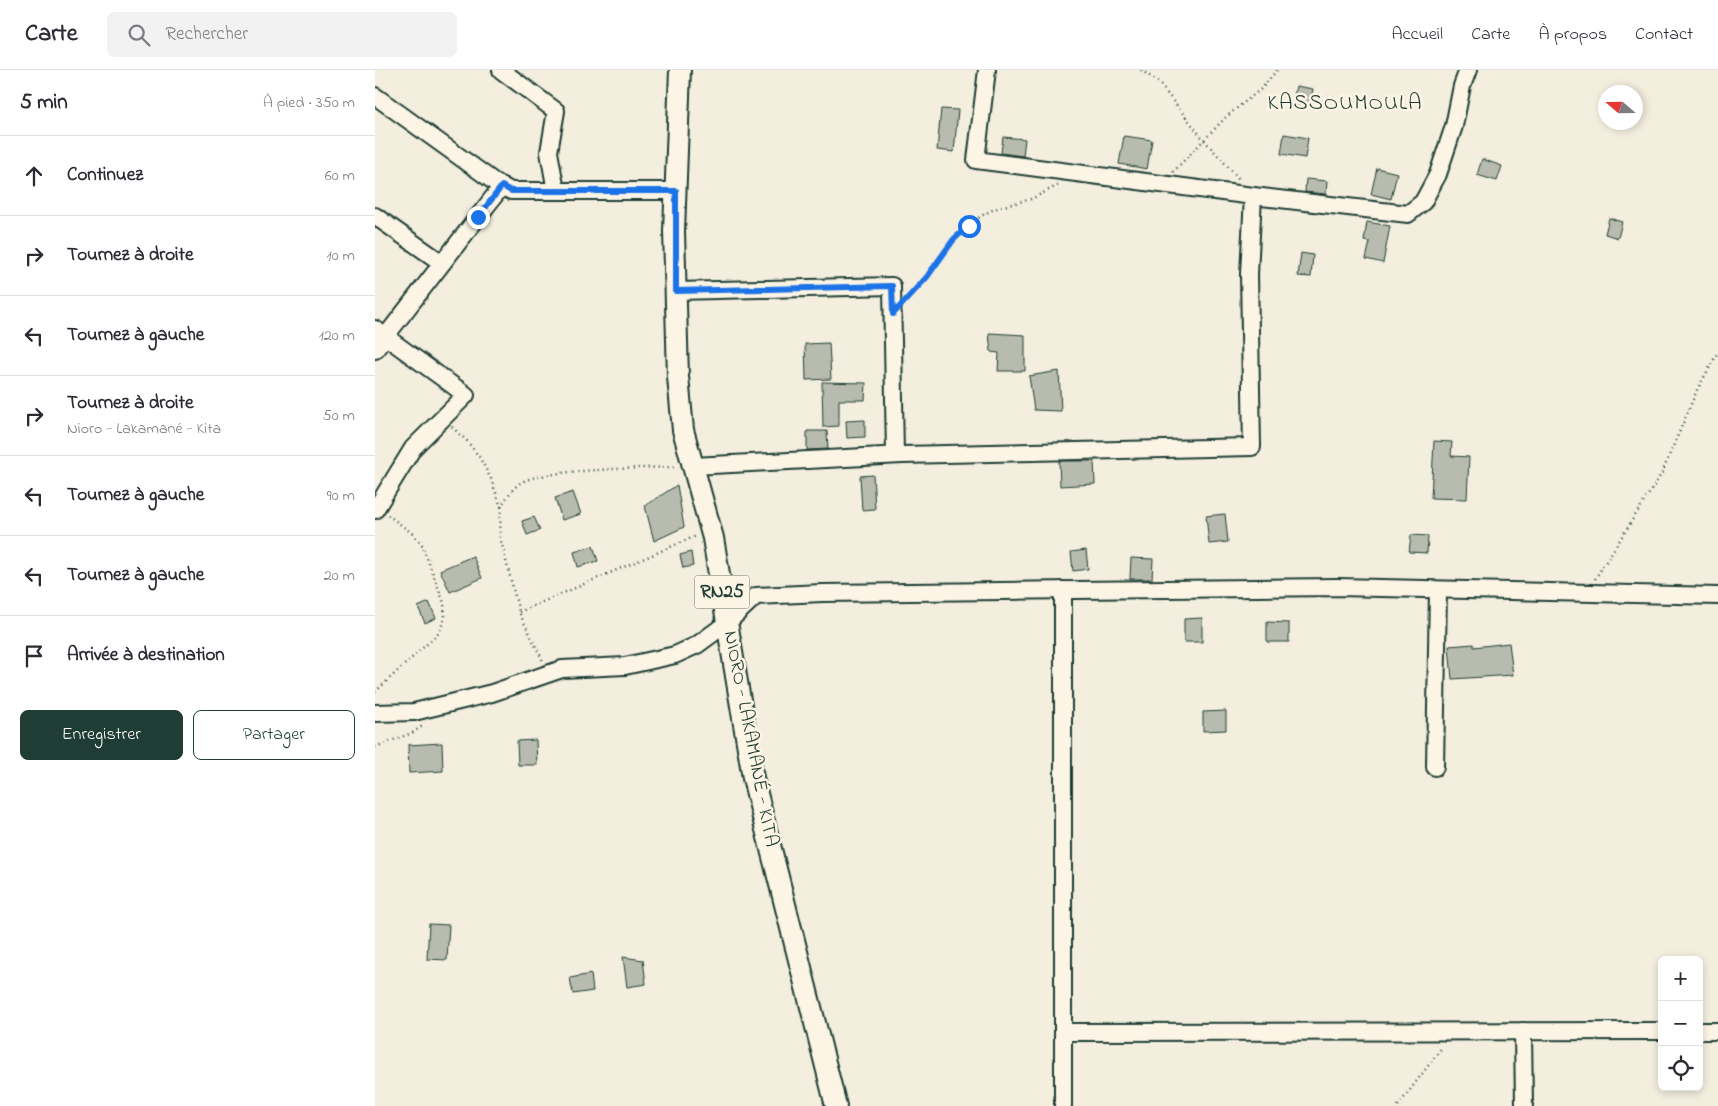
<!DOCTYPE html>
<html lang="fr">
<meta charset="utf-8">
<style>
:root{--surface:#fff;--page:#f2f2f3;--text:#2b2b33;--muted:#7c7c81;--line:#e1e1e2;--accent:#1f3d34}
body{margin:0;font-family:"Indie Flower",sans-serif;background:var(--page);color:var(--text)}
.controls{position:absolute;right:15px;bottom:15px;display:grid;overflow:hidden;border-radius:8px;box-shadow:0 2px 8px #0003}
.controls button{width:45px;height:45px;display:grid;place-items:center;padding:0;border:0;border-bottom:1px solid var(--line);background:var(--surface);color:var(--text);font:25px sans-serif}
.compass{position:absolute;left:1223px;top:15px;width:45px;height:45px;border-radius:50%;background:var(--surface);box-shadow:0 2px 8px #0003;rotate:290deg}
.stop{position:absolute;width:15px;height:15px;margin:-11px;border:4px solid #1a73e8;border-radius:50%;background:#fff}
.stop.end{background:#1a73e8;border-color:#fff;box-shadow:0 1px 5px #0008}
.list{margin:0;padding:0;list-style:none}
h2{display:flex;justify-content:space-between;align-items:center;height:65px;margin:0;padding:0 20px;font-size:21px}
h2 small{font-size:16px;font-weight:400;color:var(--muted)}
.list li{display:grid;grid-template-columns:32px 1fr auto;gap:15px;align-items:center;box-sizing:border-box;height:80px;padding:0 20px;border-top:1px solid var(--line)}
.list b{display:block;font-size:19px;white-space:nowrap}
.list p{margin:0;font-size:16px;white-space:nowrap;color:var(--muted)}
.list em{font-size:16px;font-style:normal;color:var(--muted)}
.actions{display:flex;gap:10px;padding:15px 20px}
.actions a{flex:1;padding:11px 0;border:1px solid var(--accent);border-radius:8px;text-align:center;font-size:18px;color:var(--accent)}
.actions .main{background:var(--accent);color:#fff}
.icon{flex:none;width:28px;height:28px;fill:none;stroke:currentColor;stroke-width:2;stroke-linecap:round;stroke-linejoin:round}
.map{position:relative;flex:none;width:1343px;height:1036px;overflow:hidden}
header{display:flex;align-items:center;gap:30px;box-sizing:border-box;height:70px;padding:0 25px;background:var(--surface);border-bottom:1px solid var(--line)}
header strong{font-size:24px}
nav{display:flex;gap:28px;margin-inline-start:auto;font-size:18px}
.search{width:350px;height:45px;background:var(--page);display:flex;align-items:center;gap:12px;box-sizing:border-box;padding:0 18px;border-radius:8px;color:var(--muted);font-size:19px}
main{display:flex}
aside{flex:1;background:var(--surface)}
.map>svg:first-child{display:block}
.building{fill:#b8bcae;stroke:#1f3d34}
.lines{fill:none;stroke-linecap:round;stroke-linejoin:round}
.minor-casing{stroke:#1f3d34;stroke-width:20}
.major-casing{stroke:#1f3d34;stroke-width:24}
.path{stroke:#1f3d34;stroke-width:2.5;stroke-dasharray:1 4;stroke-linecap:butt}
.minor{stroke:#fcf5e5;stroke-width:16}
.major{stroke:#fcf5e5;stroke-width:20}
.route{stroke:#1a73e8;stroke-width:6}
.labels{text-anchor:middle;dominant-baseline:central;stroke-width:5;stroke-linejoin:round;paint-order:stroke}
.shield{fill:#fcf5e5;stroke:#617469;stroke-width:1}
.shield-label{font-size:19px;font-weight:bold;fill:#1f3d34}
.street-label{font-size:20px;fill:#1f3d34;stroke:#fcf5e5}
.quarter-label{font-size:22px;letter-spacing:1px;fill:#1f3d34;stroke:#fcf5e5}
</style>
<header>
<strong>Carte</strong>
<div class="search"><svg class="icon" aria-label="search" viewBox="0 0 24 24"><circle cx="10" cy="10" r="6"/><path d="M15 15l6 6"/></svg>Rechercher</div>
<nav><a>Accueil</a><a>Carte</a><a>À propos</a><a>Contact</a></nav>
</header>
<main>
<aside>
<h2>5 min<small>À pied · 350 m</small></h2>
<ul class="list">
<li><svg class="icon" aria-label="ahead" viewBox="0 0 24 24"><path d="M12 20V5M6 11l6-6 6 6"/></svg><div><b>Continuez</b></div><em>60 m</em></li>
<li><svg class="icon" aria-label="right" viewBox="0 0 24 24"><path d="M7 20v-9h11M14 6l5 5-5 5"/></svg><div><b>Tournez à droite</b></div><em>10 m</em></li>
<li><svg class="icon" aria-label="left" viewBox="0 0 24 24"><path d="M17 20v-9H6M10 6l-5 5 5 5"/></svg><div><b>Tournez à gauche</b></div><em>120 m</em></li>
<li><svg class="icon" aria-label="right" viewBox="0 0 24 24"><path d="M7 20v-9h11M14 6l5 5-5 5"/></svg><div><b>Tournez à droite</b><p>Nioro - Lakamané - Kita</p></div><em>50 m</em></li>
<li><svg class="icon" aria-label="left" viewBox="0 0 24 24"><path d="M17 20v-9H6M10 6l-5 5 5 5"/></svg><div><b>Tournez à gauche</b></div><em>90 m</em></li>
<li><svg class="icon" aria-label="left" viewBox="0 0 24 24"><path d="M17 20v-9H6M10 6l-5 5 5 5"/></svg><div><b>Tournez à gauche</b></div><em>20 m</em></li>
<li><svg class="icon" aria-label="arrive" viewBox="0 0 24 24"><path d="M6 21V4h12l-3 4 3 4H6"/></svg><div><b>Arrivée à destination</b></div></li>
</ul>
<div class="actions"><a class="main">Enregistrer</a><a>Partager</a></div>
</aside>
<div class="map">
<svg width="1343" height="1036" viewBox="0 0 1343 1036">
<rect width="100%" height="100%" fill="#f3eede"/>
<filter id="ink" filterUnits="userSpaceOnUse"><feTurbulence type="fractalNoise" baseFrequency=".02" numOctaves="2"/><feDisplacementMap in="SourceGraphic" scale="10" xChannelSelector="R" yChannelSelector="G"/><feConvolveMatrix kernelMatrix="1 2 1 2 8 2 1 2 1" color-interpolation-filters="sRGB"/></filter>
<g filter="url(#ink)">
<g class="building">
<path d="M921 16 938 19 935 37 918 34Z"/>
<path d="M566 39 583 40 579 82 562 80Z"/>
<path d="M909 64 933 68 930 88 906 84Z"/>
<path d="M749 66 777 70 772 99 744 94Z"/>
<path d="M628 67 650 69 648 86 626 83Z"/>
<path d="M1107 89 1127 96 1122 111 1102 105Z"/>
<path d="M1002 98 1022 103 1016 129 996 124Z"/>
<path d="M931 109 952 111 951 124 930 122Z"/>
<path d="M1234 148 1247 152 1243 168 1230 164Z"/>
<path d="M992 152 1015 156 1008 193 991 189 995 172 989 171Z"/>
<path d="M926 183 938 185 936 207 923 206Z"/>
<path d="M614 263 650 265V301H623L624 283 616 282Z"/>
<path d="M454 273 456 309 431 310 430 274Z"/>
<path d="M684 301 686 341 659 340 654 306Z"/>
<path d="M447 312 491 313 490 330H464V356L448 357Z"/>
<path d="M490 350V367L472 368 471 351Z"/>
<path d="M432 361H452L453 379 432 380Z"/>
<path d="M1059 371 1077 372 1076 386 1094 387 1092 429 1056 428Z"/>
<path d="M684 391H719L720 414 685 416Z"/>
<path d="M498 405 500 439 487 440 485 406Z"/>
<path d="M302 415 309 457 279 471 270 436Z"/>
<path d="M198 422 206 444 187 450 180 428Z"/>
<path d="M850 444 853 472 834 474 831 446Z"/>
<path d="M159 447 165 460 152 465 147 451Z"/>
<path d="M1036 465 1053 466 1052 483 1034 482Z"/>
<path d="M218 476 223 491 203 497 199 482Z"/>
<path d="M711 480 713 499 698 501 696 482Z"/>
<path d="M316 482 318 496 308 498 305 485Z"/>
<path d="M98 486 107 508 75 522 65 500Z"/>
<path d="M756 488 778 489 777 509H755Z"/>
<path d="M54 532 61 548 50 553 43 537Z"/>
<path d="M827 548V572H809V549Z"/>
<path d="M892 552 914 553V572H892Z"/>
<path d="M1134 573 1138 605 1077 609 1074 576 1099 574V577Z"/>
<path d="M851 641V660L828 661V642Z"/>
<path d="M161 670 162 695H143L142 671Z"/>
<path d="M67 673 68 701 34 703 33 675Z"/>
<path d="M54 854 74 855 72 890 52 889Z"/>
<path d="M248 887 268 890 271 914 252 917Z"/>
<path d="M216 904 218 921 198 924 195 908Z"/>
</g>
<g class="lines">
<g class="minor-casing">
<g id="minor">
<path d="M126 0 181 41 174 82 181 121"/>
<path d="M0 26 121 113 136 121H301"/>
<path d="M878 126 1033 144 1048 132 1063 104 1079 56 1087 16 1093 0"/>
<path d="M0 146 67 193"/>
<path d="M301 221 517 216 520 385"/>
<path d="M0 259 91 325 38 378 0 440"/>
<path d="M0 280 127 116"/>
<path d="M318 396 527 385 877 377 874 204 878 126 601 90 612 0"/>
<path d="M688 520V1036"/>
<path d="M0 643 39 642 117 623 187 599 250 596 300 585 322 575 352 553 381 526 447 523 963 517 1343 526"/>
<path d="M1060 697 1063 520"/>
<path d="M1148 961 1149 1036"/>
<path d="M1324 961H1343"/>
<path d="M688 962 1287 961"/>
</g>
</g>
<g class="major-casing">
<path id="major" d="M305 0 299 161 303 307 308 360 338 468 378 708 461 1036"/>
</g>
<g class="path">
<path d="M766 0 783 12 829 70 864 109"/>
<path d="M798 102 851 47 886 19 902 0"/>
<path d="M531 230C558 200 579 160 615 141 628 135 643 133 656 129 665 125 675 119 684 115"/>
<path d="M77 357 92 371 105 388 116 409 126 437 125 467 144 542 168 591"/>
<path d="M126 437C131 428 137 419 145 413 165 399 272 398 301 397"/>
<path d="M1220 509 1287 403 1322 320 1343 282"/>
<path d="M144 542 321 466"/>
<path d="M0 622 64 563 70 547 69 533 47 475 37 463 13 445"/>
<path d="M0 677 37 663 49 655"/>
<path d="M1023 1036 1068 976"/>
</g>
<use href="#minor" class="minor"/>
<use href="#major" class="major"/>
</g>
</g>
<g class="lines" filter="url(#ink)">
<path class="route" d="M103 147 127 116 136 121H301V221L517 216 518 244 552 207 579 169 594 156"/>
</g>
<g class="labels">
<rect class="shield" x="319.5" y="505.5" width="55" height="33" rx="4"/>
<g class="shield-label">
<text x="347" y="522">RN25</text>
</g>
<g class="street-label">
<text transform="translate(375 669) rotate(79)">NIORO - LAKAMANÉ - KITA</text>
</g>
<g class="quarter-label">
<text x="970" y="34">KASSOUMOULA</text>
</g>
</g>
</svg>
<div class="controls">
<button>+</button>
<button>−</button>
<button><svg class="icon" aria-label="locate" viewBox="0 0 24 24"><circle cx="12" cy="12" r="6"/><path d="M12 2v4M12 18v4M2 12h4M18 12h4"/></svg></button>
</div>
<svg class="compass" viewBox="-18 -18 36 36"><path d="M0-13l5 13h-10z" fill="#e53935"/><path d="M0 13l5-13h-10z" fill="#7c7c81"/></svg>
<div class="stop" style="left:594px;top:156px"></div>
<div class="stop end" style="left:103px;top:147px"></div>
</div>
</main>
